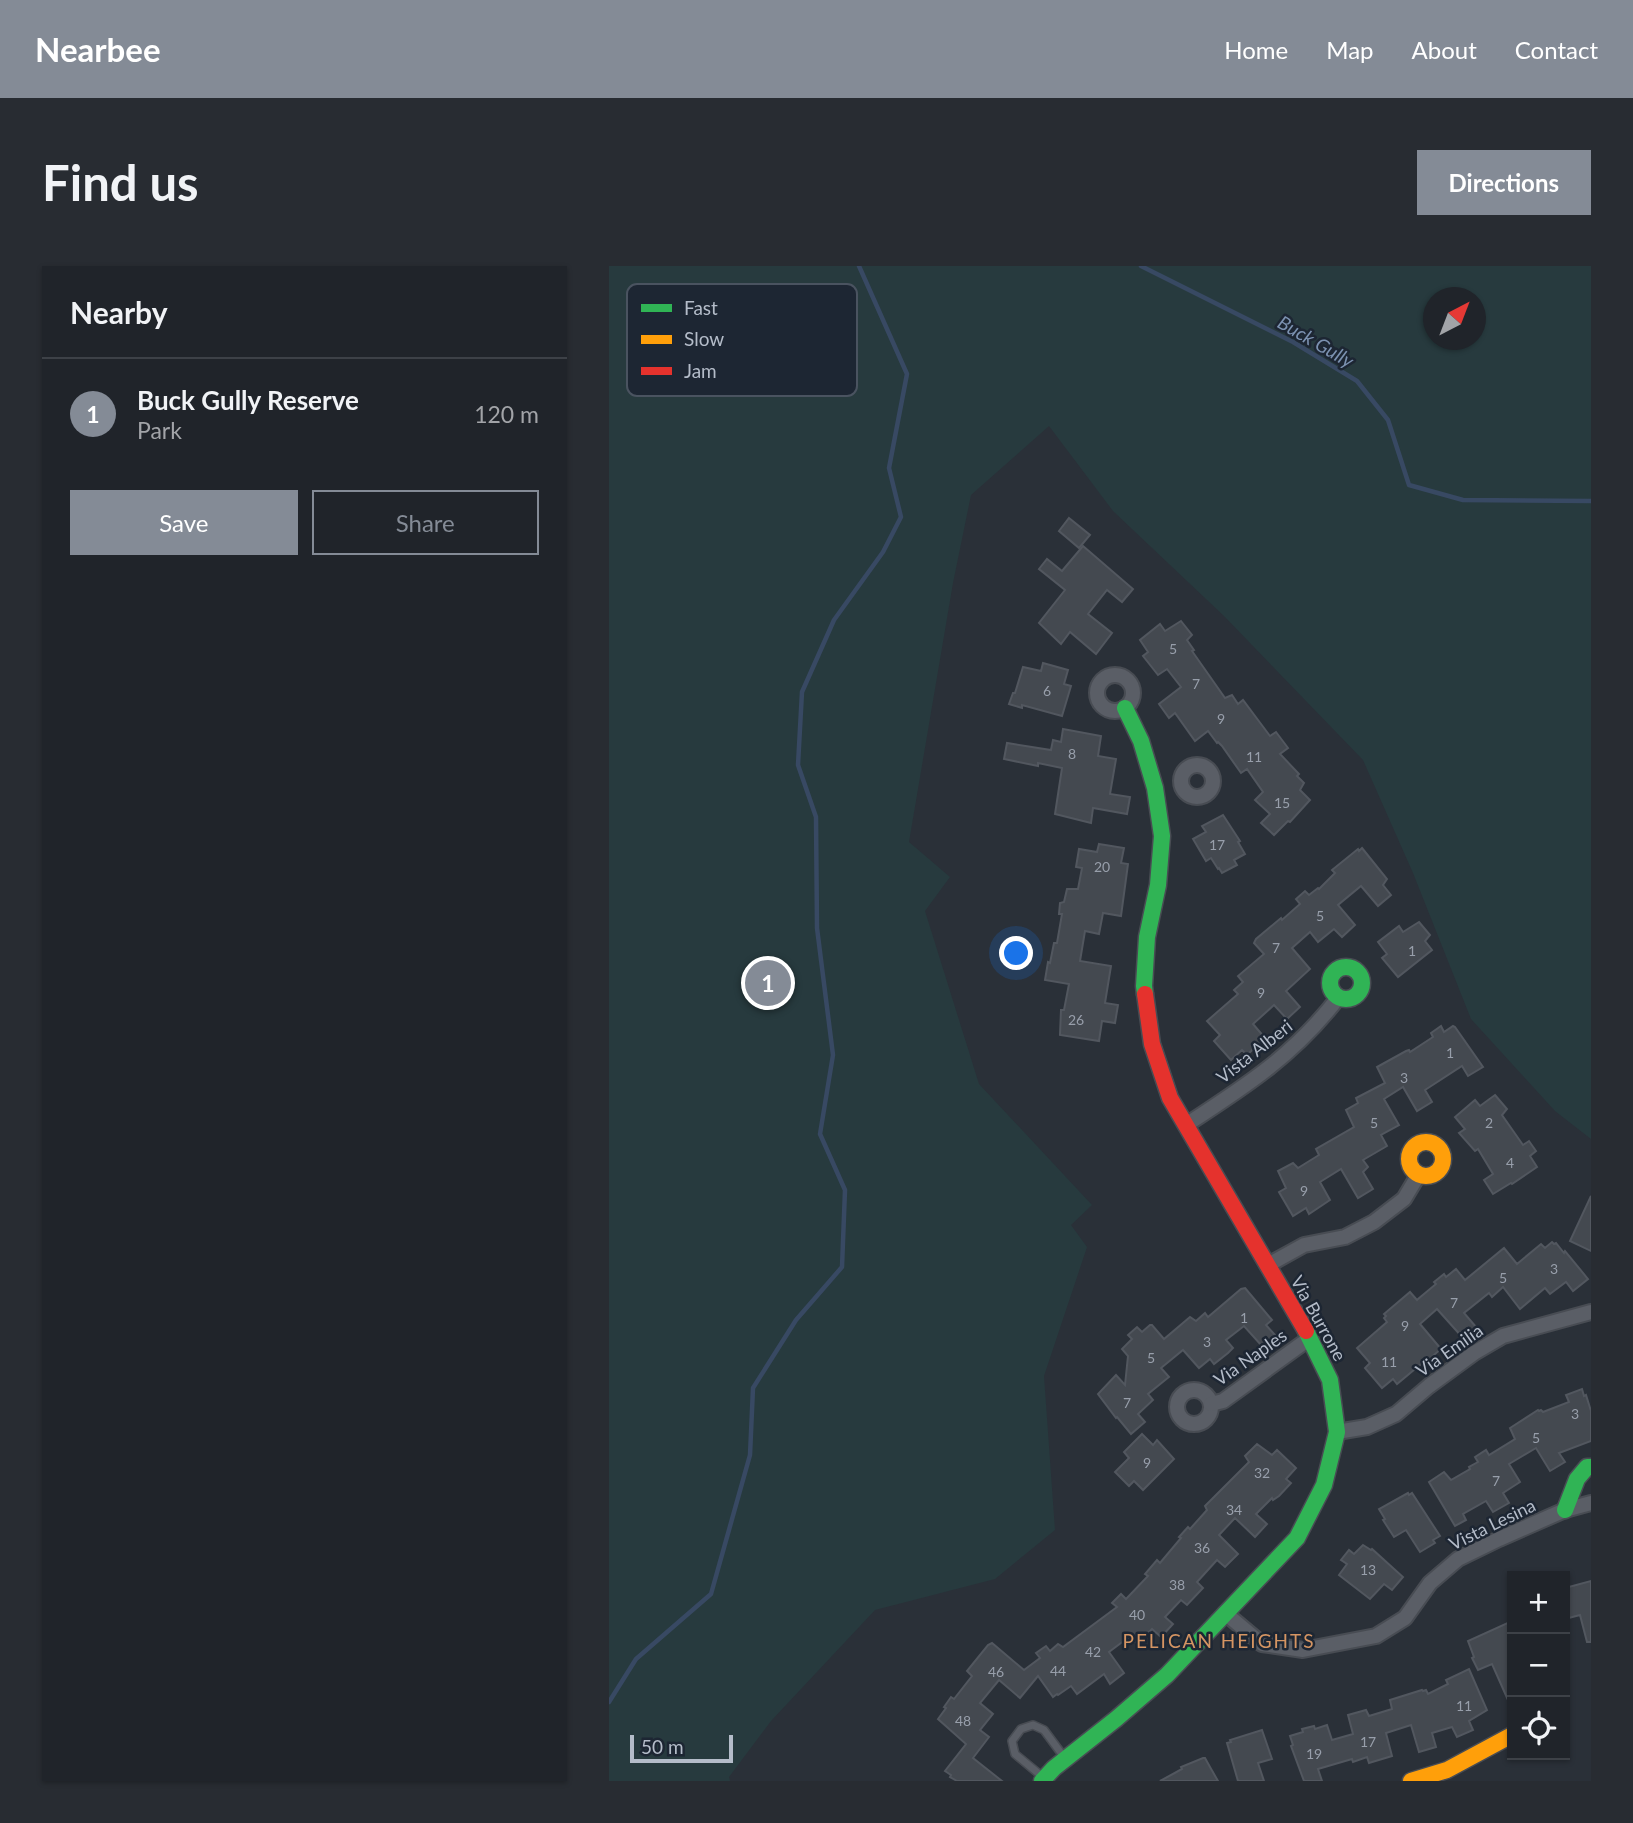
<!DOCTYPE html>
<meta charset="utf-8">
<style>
:root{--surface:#20242a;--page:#282c32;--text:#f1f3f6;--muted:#a2a4a8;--line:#3d4147;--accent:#848b96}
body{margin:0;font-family:Lato,sans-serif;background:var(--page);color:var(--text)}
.controls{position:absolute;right:21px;bottom:21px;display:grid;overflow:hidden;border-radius:0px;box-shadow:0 2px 5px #0004}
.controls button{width:63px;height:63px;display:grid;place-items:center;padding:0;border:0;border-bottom:2px solid var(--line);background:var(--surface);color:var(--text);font:35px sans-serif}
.compass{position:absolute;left:814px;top:21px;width:63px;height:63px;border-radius:50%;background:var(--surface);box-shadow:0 2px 5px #0004;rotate:42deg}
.scale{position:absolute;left:21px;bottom:18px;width:103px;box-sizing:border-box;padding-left:7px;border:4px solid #b4bcc9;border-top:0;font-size:19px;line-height:24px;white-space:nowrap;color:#b4bcc9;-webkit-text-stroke:5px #1d2633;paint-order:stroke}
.you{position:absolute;left:408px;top:688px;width:24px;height:24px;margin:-18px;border:5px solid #fff;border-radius:50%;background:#1a73e8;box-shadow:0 0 0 10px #1a73e833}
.badge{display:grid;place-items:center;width:46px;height:46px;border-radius:50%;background:var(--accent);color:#fff;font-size:23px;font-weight:700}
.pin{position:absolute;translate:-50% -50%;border:4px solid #fff;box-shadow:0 2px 7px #0006}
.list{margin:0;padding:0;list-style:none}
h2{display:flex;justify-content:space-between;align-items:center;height:91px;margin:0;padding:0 28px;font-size:30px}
h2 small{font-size:23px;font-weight:400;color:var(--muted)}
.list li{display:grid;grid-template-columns:46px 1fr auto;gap:21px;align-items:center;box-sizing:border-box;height:112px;padding:0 28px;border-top:2px solid var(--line)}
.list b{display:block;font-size:26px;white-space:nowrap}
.list p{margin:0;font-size:23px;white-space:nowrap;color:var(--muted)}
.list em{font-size:23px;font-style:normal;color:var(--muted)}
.actions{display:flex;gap:14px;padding:21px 28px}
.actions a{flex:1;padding:16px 0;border:2px solid var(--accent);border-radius:0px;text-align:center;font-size:24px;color:var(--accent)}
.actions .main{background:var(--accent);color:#fff}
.icon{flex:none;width:38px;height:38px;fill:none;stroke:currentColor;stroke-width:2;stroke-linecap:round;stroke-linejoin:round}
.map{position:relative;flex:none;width:982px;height:1515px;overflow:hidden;border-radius:0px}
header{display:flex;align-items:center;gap:42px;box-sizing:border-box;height:98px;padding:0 35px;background:var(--accent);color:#fff}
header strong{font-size:33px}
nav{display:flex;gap:38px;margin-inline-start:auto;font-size:24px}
.intro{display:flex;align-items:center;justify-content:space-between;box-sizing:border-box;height:168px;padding:0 42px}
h1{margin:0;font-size:49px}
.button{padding:18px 32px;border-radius:0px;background:var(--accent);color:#fff;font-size:24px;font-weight:700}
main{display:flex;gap:42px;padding:0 42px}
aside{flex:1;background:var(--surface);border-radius:0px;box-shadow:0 2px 5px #0004}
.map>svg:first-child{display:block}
.green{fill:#273a3e;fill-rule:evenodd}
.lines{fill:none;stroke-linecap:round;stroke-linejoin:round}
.stream{stroke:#384963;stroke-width:4.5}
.building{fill:#444950;stroke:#52575f;stroke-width:2}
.lane-casing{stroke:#484c53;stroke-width:10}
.street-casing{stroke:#484c53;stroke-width:18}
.fast-casing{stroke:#484c53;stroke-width:19}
.slow-casing{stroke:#484c53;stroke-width:19}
.jam-casing{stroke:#484c53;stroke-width:19}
.lane{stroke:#5a5e66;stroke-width:7}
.street{stroke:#5a5e66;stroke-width:14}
.fast{stroke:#30b455;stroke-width:16}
.slow{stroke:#ff9f0a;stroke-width:16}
.jam{stroke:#e5322d;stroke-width:16}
.labels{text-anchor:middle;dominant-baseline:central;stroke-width:5;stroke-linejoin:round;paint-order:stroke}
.number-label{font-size:14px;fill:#989fab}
.street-label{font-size:18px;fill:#b4bcc9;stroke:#1d2633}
.water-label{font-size:19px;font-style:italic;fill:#7c92b1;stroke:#1d2633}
.neighbourhood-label{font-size:19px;letter-spacing:2px;fill:#d59563;stroke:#1d2633}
.key{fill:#1d2633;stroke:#4a5360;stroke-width:2}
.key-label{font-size:19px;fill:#b4bcc9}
</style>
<header>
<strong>Nearbee</strong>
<nav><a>Home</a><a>Map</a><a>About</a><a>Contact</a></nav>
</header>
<div class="intro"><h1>Find us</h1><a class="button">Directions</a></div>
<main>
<aside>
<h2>Nearby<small></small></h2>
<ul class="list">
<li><span class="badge">1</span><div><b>Buck Gully Reserve</b><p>Park</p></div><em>120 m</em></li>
</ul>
<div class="actions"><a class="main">Save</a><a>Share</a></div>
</aside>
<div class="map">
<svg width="982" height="1515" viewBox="0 0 982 1515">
<rect width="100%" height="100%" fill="#2a3038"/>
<path class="green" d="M0 0H982V873L946 845 862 753 804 607 754 494 615 350 504 245 440 160 362 229 344 317 300 576 341 611 316 645 370 818 483 939 462 959 478 981 435 1110 446 1264 386 1313 266 1344 162 1455 120 1511 121 1515H0ZM824 32H866V74H824Z"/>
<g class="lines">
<g class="stream">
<path d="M532 0 684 76 748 115 779 154 800 219 854 234 982 235"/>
<path d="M0 1436 27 1393 102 1328 141 1189 144 1122 187 1054 233 1001 236 924 211 868 224 789 208 662 207 551 189 499 193 426 225 354 274 286 292 251 280 202 298 108 250 0"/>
</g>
</g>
<g class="building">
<path d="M460 252 481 269 470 282 450 265Z"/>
<path d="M474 280 524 323 513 336 498 324 479 348 503 367 487 388 461 366 452 378 430 357 456 324 430 303 438 293 453 305Z"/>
<path d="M572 355 583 369 578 374 585 384 583 385 616 432 623 429 629 438 634 434 661 470 667 466 679 482 671 488 690 508 688 510 695 517 691 524 701 534 681 556 679 555 665 569 652 557 661 548 646 534 654 526 638 503 632 507 613 480 609 476 608 477 599 465 586 475 566 447 560 452 550 438 572 421 558 403 549 409 534 390 539 386 531 374 551 358 556 365Z"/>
<path d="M434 397 459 404 455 418 462 420 453 450 413 439V442L400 438 404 427H406L414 401 432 405Z"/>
<path d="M454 463 492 470 489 490 507 493 501 528 521 531 518 548 484 542 482 557 446 548 453 502 429 497V500L395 493 398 477 442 484 444 474 452 476Z"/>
<path d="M614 549 631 575 629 576 636 588 625 594 628 599 613 607 610 602 609 603 602 592 597 595 584 573 597 566 593 560Z"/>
<path d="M490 578 515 582 512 597 519 598 512 650 494 647 490 668 476 665 471 695 502 700 496 737 509 739 506 757 493 755 490 775 451 769 452 744H455L460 718 436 714 439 696 441 697 445 677H448L453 648H450L451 637 455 636 458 623H469L473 602 467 601 470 583 488 586Z"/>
<path d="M753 582 778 613 774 619 782 629 769 640 752 620 729 639 746 659 733 671 725 663 709 676 701 666 683 682 701 703 677 725 691 741 678 753 665 739 644 758 656 772 638 789 633 784 622 794 605 775 611 769 598 755 629 728 625 724 634 716 629 710 655 688 645 677 647 673 672 652 673 654 691 638 687 633 696 625 700 629 709 622 710 623 726 607 723 604 749 583 750 585Z"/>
<path d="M810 656 821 669 816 675 823 684 789 711 773 692 778 688 769 676 790 660 794 666Z"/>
<path d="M832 760 835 766 844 760 846 761 874 801 859 810 853 800 816 824 823 836 808 845 794 821 775 833 790 859 772 869 778 880 754 894 759 901 754 906 764 923 749 932 732 903 711 916 721 934 700 948 697 942 684 950 670 926 677 922 669 905 684 897 689 902 710 889 707 883 745 861 737 844 749 837 747 832 776 817 768 801 797 785 800 784 801 786 824 771 822 767Z"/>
<path d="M886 829 898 843 893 849 914 879 920 875 927 885 921 890 928 901 903 918 902 917 884 928 875 914 884 908 869 883 866 885 850 867 856 863 846 851 866 834 871 840Z"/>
<path d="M982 930V985L961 975Z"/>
<path d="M943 976 945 978 947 977 955 987 956 985 979 1013 964 1025 957 1016 941 1028 936 1022 911 1043 894 1021 883 1031 880 1027 855 1047 867 1061 854 1072 828 1043 811 1058 832 1083 819 1094 818 1093 788 1118 784 1113 773 1122 756 1102 761 1097 748 1082 778 1056 775 1052 777 1050 775 1048 801 1026 808 1034 809 1033 827 1018 825 1016 835 1008 837 1011 847 1003 856 1014 895 982 908 998 932 978 936 982Z"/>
<path d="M636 1022 663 1054 657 1059 666 1069 653 1080 635 1060 617 1074 624 1082 619 1087 605 1098 601 1093 590 1102 574 1084 552 1102 560 1111 539 1128 544 1134 529 1148 536 1156 522 1168 508 1151 507 1152 489 1128 507 1109 516 1119 519 1090 513 1083 523 1073 519 1069 528 1061 533 1066 541 1059H543L555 1073 581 1051 587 1055 596 1047 599 1051 632 1023Z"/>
<path d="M973 1123 975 1130 977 1129 982 1145V1175L950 1187 956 1196 941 1205 927 1182 900 1198 911 1216 894 1227 900 1237 884 1246 877 1235 854 1248 857 1254 846 1260 820 1216 835 1206 842 1214 861 1203 860 1201 869 1196 866 1191 877 1184 880 1189 906 1173 901 1162 929 1144 930 1145 932 1144 934 1146 960 1136 957 1129Z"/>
<path d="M533 1168 544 1179 548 1174 565 1193 534 1224 525 1215 520 1220 506 1206 520 1192 515 1186Z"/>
<path d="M648 1178 663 1189 668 1184 687 1202 677 1213 682 1217 670 1230 664 1234 663 1232 647 1248 658 1258 646 1271 626 1252 610 1269 629 1288 616 1301 608 1294 588 1316 594 1322 578 1339 572 1334 556 1351 564 1358 552 1371 543 1363 529 1378 520 1371 500 1386 515 1407 501 1418 495 1408 468 1428 462 1420 449 1429 448 1428 444 1431 429 1410 411 1432 390 1414 371 1437 384 1448 371 1464 380 1471 364 1492 393 1515H348L341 1511 342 1509 336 1505 357 1478 329 1453 337 1442 335 1441 342 1431 345 1433 363 1410 358 1405 379 1379 383 1377 415 1404 431 1392 427 1387 437 1380 441 1385 449 1378 454 1381 508 1341 503 1337 512 1328 517 1333 539 1310 536 1308 548 1294 551 1297 572 1272 570 1271 579 1261 581 1263 598 1244 596 1240 640 1196 636 1190Z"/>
<path d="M799 1227 800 1229 803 1227 831 1270 824 1274 826 1277 811 1286 797 1264 785 1271 774 1254 776 1253 770 1243Z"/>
<path d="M754 1279 762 1284 763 1283 794 1311 783 1324 775 1318 761 1333 730 1309 738 1298 732 1294 740 1284 745 1288Z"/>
<path d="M982 1315V1376H978L971 1349 956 1353V1322Z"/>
<path d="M903 1355V1443L883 1398 869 1404 863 1392 865 1391 859 1375Z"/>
<path d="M860 1403 878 1444 860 1455 864 1464 848 1471 843 1461 823 1467 827 1481 810 1486 802 1459 777 1467 783 1490 760 1497 758 1491 744 1496 743 1493 709 1503 713 1515H695L682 1480 684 1479 681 1470 694 1466 693 1463 705 1460 706 1463 718 1459 723 1474 744 1468 739 1449 757 1444 760 1450 783 1443 781 1434 813 1424 814 1425 817 1424 819 1428 839 1418 837 1414Z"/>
<path d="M653 1464 663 1493 649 1497 655 1515H629L618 1477 622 1476 621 1474Z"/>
<path d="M594 1492H596L601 1501 609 1515H551L573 1503 572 1501Z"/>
</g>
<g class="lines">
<g class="lane-casing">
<path id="lane" d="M435 1512 406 1488 403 1475 412 1463 424 1459 435 1464 455 1491"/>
</g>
<g class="street-casing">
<g id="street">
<circle cx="506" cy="427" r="18"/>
<circle cx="588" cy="515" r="16"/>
<path d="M577 859C637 820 685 789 729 732"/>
<path d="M659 999 695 979 736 971 765 956 795 933 810 908"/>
<circle cx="585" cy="1141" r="17"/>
<path d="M602 1138 614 1135 701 1072"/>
<path d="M728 1166 758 1161 787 1148 820 1120 865 1087 894 1070 982 1046"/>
<path d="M616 1347 653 1378 694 1384 767 1370 796 1352 821 1317 849 1293 890 1273 956 1244 982 1237"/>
</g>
</g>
<g class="fast-casing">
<g id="fast">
<path d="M516 442 532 475 546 522 553 570 549 619 538 671 535 720 536 728"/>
<circle cx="737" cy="717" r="16"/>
<path d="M956 1244 968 1213 978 1201H982"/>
<path d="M433 1515 445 1502 507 1453 558 1409 688 1272 715 1219 728 1166 721 1114 697 1065"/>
</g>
</g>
<g class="slow-casing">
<g id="slow">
<circle cx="817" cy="893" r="17"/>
<path d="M802 1515 838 1504 903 1469"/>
</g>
</g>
<g class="jam-casing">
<path id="jam" d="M536 728 543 778 561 832 697 1065"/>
</g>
<use href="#lane" class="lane"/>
<use href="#street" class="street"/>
<use href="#fast" class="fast"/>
<use href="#slow" class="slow"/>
<use href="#jam" class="jam"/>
</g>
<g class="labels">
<g class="number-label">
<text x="564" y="382">5</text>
<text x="587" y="417">7</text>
<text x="438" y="424">6</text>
<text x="612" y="452">9</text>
<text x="463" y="487">8</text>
<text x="645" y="490">11</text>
<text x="673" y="536">15</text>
<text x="608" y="578">17</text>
<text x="493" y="600">20</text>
<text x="711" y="649">5</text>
<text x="667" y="681">7</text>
<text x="803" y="684">1</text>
<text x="652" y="726">9</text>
<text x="467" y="753">26</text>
<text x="841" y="786">1</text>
<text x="795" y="811">3</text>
<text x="765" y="856">5</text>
<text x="880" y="856">2</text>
<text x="901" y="896">4</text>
<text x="695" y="924">9</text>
<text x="945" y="1002">3</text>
<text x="894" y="1011">5</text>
<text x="845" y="1036">7</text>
<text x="635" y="1051">1</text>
<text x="796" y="1059">9</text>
<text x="598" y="1075">3</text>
<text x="542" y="1091">5</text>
<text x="780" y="1095">11</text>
<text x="518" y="1136">7</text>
<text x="966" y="1147">3</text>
<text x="927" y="1171">5</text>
<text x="538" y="1196">9</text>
<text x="653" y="1206">32</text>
<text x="887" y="1214">7</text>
<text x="625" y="1243">34</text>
<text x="593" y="1281">36</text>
<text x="759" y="1303">13</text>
<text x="568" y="1318">38</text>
<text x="528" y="1348">40</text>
<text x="484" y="1385">42</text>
<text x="449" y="1404">44</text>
<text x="387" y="1405">46</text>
<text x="855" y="1439">11</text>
<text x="354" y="1454">48</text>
<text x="759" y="1475">17</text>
<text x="705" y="1487">19</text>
</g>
<g class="street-label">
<text transform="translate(645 785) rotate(-38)">Vista Alberi</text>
<text transform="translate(710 1052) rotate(61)">Via Burrone</text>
<text transform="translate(840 1084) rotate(-35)">Via Emilia</text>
<text transform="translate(641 1091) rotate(-35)">Via Naples</text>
<text transform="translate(883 1258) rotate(-26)">Vista Lesina</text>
</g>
<g class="water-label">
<text transform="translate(707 75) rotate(30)">Buck Gully</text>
</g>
<g class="neighbourhood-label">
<text x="610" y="1374">PELICAN HEIGHTS</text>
</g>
</g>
<rect x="18" y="18" width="230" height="112" rx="10" class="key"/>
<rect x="32" y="38" width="31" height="8" fill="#30b455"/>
<rect x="32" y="69" width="31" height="9" fill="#ff9f0a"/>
<rect x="32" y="101" width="31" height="8" fill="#e5322d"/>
<g class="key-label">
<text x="75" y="49">Fast</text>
<text x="75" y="80">Slow</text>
<text x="75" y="112">Jam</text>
</g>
</svg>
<div class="controls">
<button>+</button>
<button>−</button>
<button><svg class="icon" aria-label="locate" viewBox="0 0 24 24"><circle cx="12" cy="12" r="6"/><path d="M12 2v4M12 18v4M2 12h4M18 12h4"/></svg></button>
</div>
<svg class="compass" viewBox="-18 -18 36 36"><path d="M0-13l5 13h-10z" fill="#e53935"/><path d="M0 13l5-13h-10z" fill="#a2a4a8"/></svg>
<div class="scale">50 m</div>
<div class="you"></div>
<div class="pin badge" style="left:159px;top:717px">1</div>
</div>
</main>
